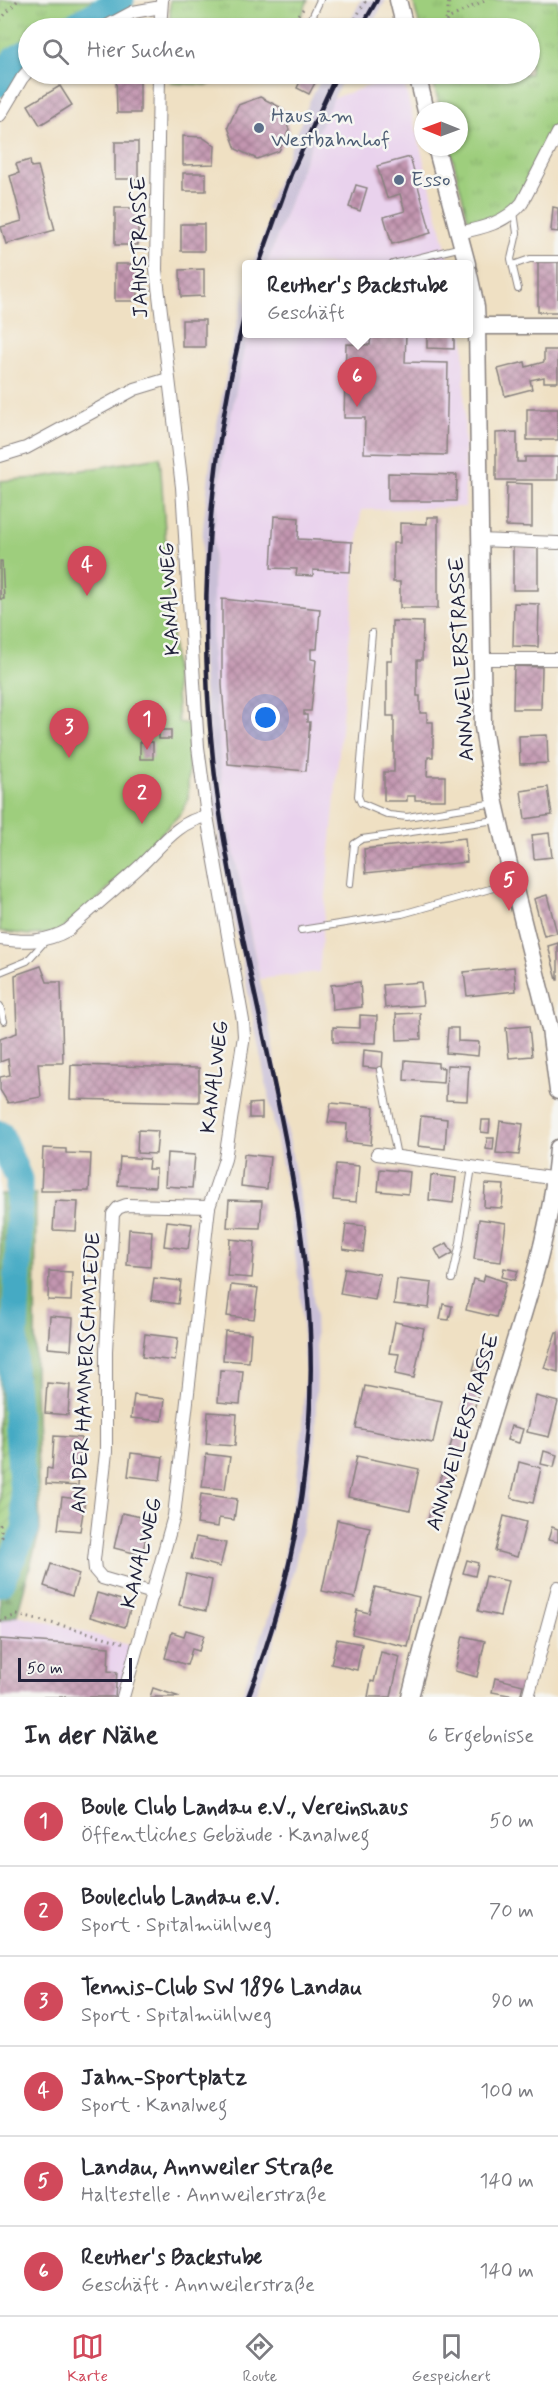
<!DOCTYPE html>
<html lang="de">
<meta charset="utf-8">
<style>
:root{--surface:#fff;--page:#f7f7f7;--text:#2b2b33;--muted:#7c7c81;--line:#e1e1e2;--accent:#d1495b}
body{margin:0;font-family:Mynerve,sans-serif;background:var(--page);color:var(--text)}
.compass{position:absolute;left:414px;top:102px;width:54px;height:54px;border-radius:50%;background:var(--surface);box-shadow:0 2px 4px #0004;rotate:271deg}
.scale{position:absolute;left:18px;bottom:15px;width:114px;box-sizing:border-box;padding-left:6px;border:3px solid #22223b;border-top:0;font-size:16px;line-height:21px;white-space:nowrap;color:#22223b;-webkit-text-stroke:4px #f6f6f2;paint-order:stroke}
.you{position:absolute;left:266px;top:718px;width:21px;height:21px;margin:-15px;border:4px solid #fff;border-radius:50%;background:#1a73e8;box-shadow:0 0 0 9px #1a73e833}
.badge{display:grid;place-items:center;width:39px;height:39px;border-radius:50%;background:var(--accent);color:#fff;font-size:20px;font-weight:700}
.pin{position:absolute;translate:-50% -50px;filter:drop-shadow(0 2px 3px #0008)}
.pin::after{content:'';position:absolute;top:32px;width:21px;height:18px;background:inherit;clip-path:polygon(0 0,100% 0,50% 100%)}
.popup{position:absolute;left:242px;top:260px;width:231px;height:78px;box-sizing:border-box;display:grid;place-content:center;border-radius:6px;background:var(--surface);filter:drop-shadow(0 2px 4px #0005);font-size:20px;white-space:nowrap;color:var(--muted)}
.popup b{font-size:22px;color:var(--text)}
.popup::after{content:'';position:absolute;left:50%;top:100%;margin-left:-12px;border:12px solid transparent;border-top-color:var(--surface)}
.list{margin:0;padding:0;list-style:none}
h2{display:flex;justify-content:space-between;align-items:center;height:78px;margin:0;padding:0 24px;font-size:26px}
h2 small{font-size:20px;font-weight:400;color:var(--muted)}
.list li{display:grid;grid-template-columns:39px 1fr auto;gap:18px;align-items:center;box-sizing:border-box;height:90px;padding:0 24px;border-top:2px solid var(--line)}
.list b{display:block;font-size:22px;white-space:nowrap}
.list p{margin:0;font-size:20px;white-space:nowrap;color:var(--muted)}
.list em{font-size:20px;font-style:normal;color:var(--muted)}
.icon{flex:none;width:33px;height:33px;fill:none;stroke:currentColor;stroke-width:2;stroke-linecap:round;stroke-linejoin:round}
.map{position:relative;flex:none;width:558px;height:1697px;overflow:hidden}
.search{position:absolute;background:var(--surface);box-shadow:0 2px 4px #0004;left:18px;right:18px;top:18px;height:66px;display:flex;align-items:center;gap:15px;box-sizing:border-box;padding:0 21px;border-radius:33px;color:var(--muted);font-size:22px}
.sheet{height:618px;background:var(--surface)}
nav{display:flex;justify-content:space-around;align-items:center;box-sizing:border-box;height:84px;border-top:2px solid var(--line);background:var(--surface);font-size:16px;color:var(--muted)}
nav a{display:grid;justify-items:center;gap:3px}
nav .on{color:var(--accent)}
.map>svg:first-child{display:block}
.built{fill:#e9d2ed}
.industrial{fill:#c9bfd7}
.grass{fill:url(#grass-tufts);stroke:#60785c;stroke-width:1.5}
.forest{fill:url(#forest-firs);stroke:#506a54;stroke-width:1.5}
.garden{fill:url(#garden-furrows);stroke:#60785c;stroke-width:1.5}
.pitch{fill:#9ece7d;stroke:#60785c;stroke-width:1.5}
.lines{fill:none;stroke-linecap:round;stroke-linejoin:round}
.river{stroke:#44aac4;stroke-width:27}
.building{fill:url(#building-cross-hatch)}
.lane-casing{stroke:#88817f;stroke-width:8}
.street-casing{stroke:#88817f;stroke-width:14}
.secondary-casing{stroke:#88817f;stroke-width:19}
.path{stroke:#88817f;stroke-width:3;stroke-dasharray:1.5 4.5;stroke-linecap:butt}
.lane{stroke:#fff;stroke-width:6}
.street{stroke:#fff;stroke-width:12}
.secondary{stroke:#fff;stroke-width:16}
.rail{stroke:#22223b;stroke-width:4.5}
.service-dot{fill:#5c6f8a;stroke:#f6f6f2;stroke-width:2}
.labels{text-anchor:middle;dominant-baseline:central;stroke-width:5;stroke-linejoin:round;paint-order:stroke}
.service-label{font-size:21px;fill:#4e5e75;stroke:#f6f6f2;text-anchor:start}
.street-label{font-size:21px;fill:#22223b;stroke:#f6f6f2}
</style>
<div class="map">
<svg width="558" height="1697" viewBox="0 0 558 1697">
<defs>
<pattern id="grass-tufts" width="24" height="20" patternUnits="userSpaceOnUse" patternTransform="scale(1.5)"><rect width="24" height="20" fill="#9ece7d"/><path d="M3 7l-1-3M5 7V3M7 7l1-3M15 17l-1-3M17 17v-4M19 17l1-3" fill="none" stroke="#88b16d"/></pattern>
<pattern id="forest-firs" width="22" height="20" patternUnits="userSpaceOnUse" patternTransform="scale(1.5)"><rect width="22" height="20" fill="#7eb16c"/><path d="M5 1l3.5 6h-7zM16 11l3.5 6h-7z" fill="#67905a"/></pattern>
<pattern id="garden-furrows" width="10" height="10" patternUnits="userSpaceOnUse" patternTransform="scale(1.5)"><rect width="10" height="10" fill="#9ece7d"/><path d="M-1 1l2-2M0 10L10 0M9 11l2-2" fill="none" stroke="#88b16d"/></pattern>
<pattern id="building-cross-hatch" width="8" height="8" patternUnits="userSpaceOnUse" patternTransform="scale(1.5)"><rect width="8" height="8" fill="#c396b0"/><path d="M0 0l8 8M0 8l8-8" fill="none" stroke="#9e7a90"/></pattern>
</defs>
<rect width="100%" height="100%" fill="#f6f6f2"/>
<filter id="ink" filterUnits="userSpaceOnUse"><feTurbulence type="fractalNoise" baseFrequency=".0167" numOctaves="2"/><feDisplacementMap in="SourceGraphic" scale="12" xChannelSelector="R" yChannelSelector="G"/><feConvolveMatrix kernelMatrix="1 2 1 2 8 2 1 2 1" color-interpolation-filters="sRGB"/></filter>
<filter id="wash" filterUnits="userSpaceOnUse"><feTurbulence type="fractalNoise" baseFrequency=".008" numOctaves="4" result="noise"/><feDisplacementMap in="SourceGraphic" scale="24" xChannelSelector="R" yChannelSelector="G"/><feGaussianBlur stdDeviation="1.35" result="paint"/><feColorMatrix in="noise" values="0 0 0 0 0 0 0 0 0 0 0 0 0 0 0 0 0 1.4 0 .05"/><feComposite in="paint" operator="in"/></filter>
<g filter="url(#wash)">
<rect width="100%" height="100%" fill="#efe0c3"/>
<g class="built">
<path d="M402 75 450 264H267L307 154 333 98Z"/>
<path d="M247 334H464L465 507 361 510 319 972 260 979 224 802 212 661 214 530 223 456Z"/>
<path d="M17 1615 68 1627 138 1648 123 1697H0V1621Z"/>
</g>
<g class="industrial">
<path d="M361 0H386L369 28H347Z"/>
<path d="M324 74H345L307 154 267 264H253L272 213 266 209 310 100Z"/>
<path d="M246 289 247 334 223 456 214 530 212 661 224 802 269 1026 307 1240 315 1314 317 1374 315 1440 306 1508 295 1565 275 1641 254 1697H241L279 1586 297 1478 302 1427 305 1373 300 1291 285 1180 223 865 214 807 202 665 200 599 203 529 211 456 232 344Z"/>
</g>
<g class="grass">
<path d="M0 0H105L54 28H28V43L6 56 0 66Z"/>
<path d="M170 0H308L296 28H170Z"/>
<path d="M413 0H558V133L512 206 496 215 469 223 450 147H459V111H441L431 74H530V28H420Z"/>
<path d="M171 74H238L208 85 171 83Z"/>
</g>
<path class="forest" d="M0 1194H36L35 1383 40 1530 17 1615 0 1621V1555L13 1531 0 1352Z"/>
<path class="garden" d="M0 1352 14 1531 0 1555Z"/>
<path class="pitch" d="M160 457 178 722 189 724 188 799 182 812 94 903 57 933 29 935 0 931V481L36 478Z"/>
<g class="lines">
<g class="river">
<path d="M70 28 121 0"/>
<path d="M0 84 14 60 28 52"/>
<path d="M0 1134 19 1179V1247L13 1371 26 1529 0 1583"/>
</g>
</g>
<g id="blocks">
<g class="building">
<path d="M116 74H140V113H117Z"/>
<path d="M304 74 317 79 309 94 297 88Z"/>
<path d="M60 86 72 105 40 125 28 105Z"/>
<path d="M260 97 282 108 289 130 279 151 257 159 236 149 228 127 238 105Z"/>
<path d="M183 136 202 137 215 146 214 164 183 165Z"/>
<rect x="115" y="142" width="23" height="37"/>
<path d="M410 157 431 233 392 244 384 217 405 211 400 194 387 198 377 166Z"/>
<path d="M30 160 31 167 38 166 55 230 6 244 1 227 22 221 10 176 19 173 16 164Z"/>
<rect x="183" y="173" width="23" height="18"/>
<path d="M356 185 367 188 360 211 349 207Z"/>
<path d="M553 207 558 208V232L551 231Z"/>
<rect x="115" y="208" width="23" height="37"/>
<rect x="181" y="224" width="23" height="27"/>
<rect x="538" y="262" width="20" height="50"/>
<rect x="115" y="264" width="23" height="37"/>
<path d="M204 269V296L181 297 180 270Z"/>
<rect x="182" y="320" width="23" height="27"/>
<path d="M371 334H406L405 362 448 363 446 455 364 453 365 418H344L346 344 370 345Z"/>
<path d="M427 334H454V349L427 348Z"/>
<path d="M544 350H558V382H544V377L530 380 532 389 505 396 498 369 525 362 526 367 544 362Z"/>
<rect x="527" y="409" width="31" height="31"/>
<path d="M517 432V462H525V457H558V480H496V433Z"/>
<path d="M388 473 457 475 456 501H388Z"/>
<path d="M507 483 532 484V527L506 526Z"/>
<path d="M274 516 299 518 298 539 352 542 350 572 313 570V576L296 575 297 569 271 568Z"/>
<path d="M427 517H438V608H400V582H393V543H400V523L427 524Z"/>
<path d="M513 547 538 548V590H513Z"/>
<path d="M0 561H2L4 599H0Z"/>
<path d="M222 599 320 609 317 649H311V659L316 660 311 711H304V715H307V722H310L306 771 228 764 222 685Z"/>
<path d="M514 603 539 604 538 647 513 646Z"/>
<path d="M392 621 423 622 422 660H417V696H420V713H427V722H433V757H428L427 776H445V800H415V796H407V801H384V772H394V716H387V660H392Z"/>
<path d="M514 666 542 667 541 709H513Z"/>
<rect x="159" y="730" width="12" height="9"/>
<path d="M547 735 548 763 520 764 519 736Z"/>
<rect x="140" y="742" width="13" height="17"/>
<path d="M548 787 552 815 525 819 521 791Z"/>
<path d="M549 833 552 857 534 859 532 835Z"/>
<path d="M465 838 467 862 366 873 364 849Z"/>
<path d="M547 895 557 933 544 936 534 899Z"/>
<path d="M558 943V980H557L548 946Z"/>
<path d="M41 966 47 982H61L63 1063H38L41 1097 8 1103 0 1090V1077L10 1075 8 1059 0 1062V1039L17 1033 15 975Z"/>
<path d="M514 967 516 991 467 996 464 972Z"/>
<path d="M360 982 362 1007 333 1010 331 985Z"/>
<path d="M421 982 423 1005 385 1008 383 985Z"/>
<path d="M420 1013 421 1039 397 1040 396 1014Z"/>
<path d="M360 1015 377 1016 376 1043 333 1042V1027L360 1028Z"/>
<path d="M529 1026 532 1056 509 1058 506 1028Z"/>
<path d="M448 1028H458V1041L479 1042 478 1056 446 1053Z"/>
<path d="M364 1050 383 1052 382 1069 363 1067Z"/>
<path d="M405 1060 438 1063V1067L444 1068 443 1083 404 1080Z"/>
<path d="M71 1065 199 1068V1102L70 1099Z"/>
<path d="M447 1065 469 1066 467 1101 446 1100Z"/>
<path d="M262 1103V1118H249V1104Z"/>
<path d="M331 1103 374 1107 371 1145 346 1142 347 1124 328 1122Z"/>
<path d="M421 1116 447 1119 445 1149 418 1146Z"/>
<path d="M482 1120H490L489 1133 481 1132Z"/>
<path d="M500 1121 523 1124 519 1155 496 1153Z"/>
<path d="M138 1130 158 1131 156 1154 137 1153Z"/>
<path d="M487 1138H494L493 1150 486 1149Z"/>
<path d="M43 1148 66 1149V1153L91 1154 89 1191H41Z"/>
<path d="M167 1153 195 1155 192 1188 165 1186Z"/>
<path d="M244 1154 270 1157 267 1189 241 1186Z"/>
<path d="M120 1157 149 1159 148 1169H156L155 1187 118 1185Z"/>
<path d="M336 1164 359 1166 356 1202 333 1200Z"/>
<path d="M380 1169 410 1172 408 1194 378 1191Z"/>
<path d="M431 1175 456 1178 453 1203 429 1200Z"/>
<path d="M485 1184 504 1185 502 1208 484 1207Z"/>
<path d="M229 1200 262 1201 260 1228 227 1227Z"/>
<path d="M55 1201 78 1202 76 1231 53 1230Z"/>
<path d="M479 1219 506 1223 501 1262 474 1259Z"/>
<path d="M167 1221 192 1224 188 1249 164 1246Z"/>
<path d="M346 1224 366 1226 363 1252 343 1249Z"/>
<path d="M129 1229 152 1231 150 1267 127 1265Z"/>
<path d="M230 1239 255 1242 252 1278 227 1276Z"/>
<path d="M447 1243 453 1253 441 1260 435 1249Z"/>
<path d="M345 1268 380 1274 375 1300 340 1294Z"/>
<path d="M504 1268 518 1271 515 1280 502 1277Z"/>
<path d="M49 1271 72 1272 71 1301 48 1300Z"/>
<path d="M485 1275 506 1282 496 1317 466 1310 473 1279 483 1282Z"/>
<path d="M154 1278 181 1281 178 1304 151 1300Z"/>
<path d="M397 1279 432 1283 429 1308 394 1304Z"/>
<path d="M231 1285 258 1288 254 1319 227 1316Z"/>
<path d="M443 1304 452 1306 449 1320 440 1319Z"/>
<path d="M50 1316 73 1318 71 1350 48 1348Z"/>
<path d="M395 1322 424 1328 414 1378 395 1374 399 1354 389 1353Z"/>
<path d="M225 1331 251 1333 249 1362 223 1360Z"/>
<path d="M556 1332H558V1372L544 1368Z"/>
<path d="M145 1334 178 1338 175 1361 142 1357Z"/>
<path d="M479 1350 489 1353 483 1373 473 1370Z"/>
<path d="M220 1370 243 1371 240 1404 218 1402Z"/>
<path d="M47 1383 70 1385 68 1415 45 1413Z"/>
<path d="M365 1386 442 1401 433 1443 356 1428Z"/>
<path d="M467 1387 479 1390 473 1414 461 1410Z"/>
<path d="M134 1395 165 1399 162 1421 131 1418Z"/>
<path d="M536 1396 558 1402 549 1437 527 1432Z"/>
<path d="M208 1412 237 1414 235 1446 206 1444Z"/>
<path d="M511 1426 523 1429 519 1443 507 1440Z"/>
<path d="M455 1430 467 1433 461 1454 449 1451Z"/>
<path d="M54 1436 81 1438 78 1486 46 1484 47 1468 52 1469Z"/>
<path d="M544 1451 557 1455 554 1467 541 1464Z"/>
<path d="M131 1453 163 1457 160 1480 128 1476Z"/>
<path d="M206 1454 230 1457 225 1489 202 1487Z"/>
<path d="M357 1456 419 1469 410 1510 348 1497Z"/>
<path d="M519 1462 541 1468 533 1503 511 1498Z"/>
<path d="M442 1473 454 1476 448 1494 436 1490Z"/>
<path d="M201 1494 237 1499 234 1520 219 1518 218 1527 197 1524Z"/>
<path d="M62 1497 85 1500 80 1531 58 1529Z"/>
<path d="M433 1502 444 1505 439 1523 428 1520Z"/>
<path d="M122 1513 150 1519 142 1555 114 1548Z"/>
<path d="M504 1516 526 1522 517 1557 495 1551Z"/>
<path d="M337 1520 370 1527 355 1598 322 1591Z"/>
<path d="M552 1527 558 1529V1542L548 1540Z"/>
<path d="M196 1537 226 1543 220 1567 191 1559Z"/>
<path d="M467 1560 478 1563 475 1576 463 1573Z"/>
<path d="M51 1564 79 1574 72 1596 44 1586Z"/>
<path d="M186 1574 212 1580 206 1611 179 1605Z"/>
<path d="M486 1576 508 1581 500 1616 478 1611Z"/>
<path d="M375 1587 419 1597 408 1647 352 1634 357 1610 369 1613Z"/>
<path d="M97 1593 132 1603 125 1627 90 1617Z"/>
<path d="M186 1630 204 1635 199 1651 192 1649 187 1665 165 1658 172 1632 184 1636Z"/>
<path d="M463 1636 485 1641 477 1677 455 1671Z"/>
<path d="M0 1639 109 1647 108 1671 117 1672 115 1697H0Z"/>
<path d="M337 1639 362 1644 357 1670 331 1664Z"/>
<path d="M381 1652 400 1657 391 1697H368L371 1681 374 1682Z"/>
<path d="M495 1678 523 1685 520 1697 492 1692Z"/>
<path d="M153 1688 180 1697H150Z"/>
</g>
</g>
</g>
<g filter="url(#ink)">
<use href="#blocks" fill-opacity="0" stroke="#88817f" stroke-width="1.5"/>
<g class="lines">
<g class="lane-casing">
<g id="lane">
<path d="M307 28 320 0"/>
<path d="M514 212 517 233 511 259 518 289"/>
<path d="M393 264 462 247"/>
<path d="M513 265 530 259H558"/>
<path d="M372 633 358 796 361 803 389 815 407 817 495 803"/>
<path d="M350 884 354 844 362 839 496 820"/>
<path d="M301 930 402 914 511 883"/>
<path d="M0 972 27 961 47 939"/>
<path d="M0 1006 4 1021"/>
<path d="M380 1070 397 1156"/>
<path d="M452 1279 460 1243 472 1167"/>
</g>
</g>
<g class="street-casing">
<g id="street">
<path d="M103 28 133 12 161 7"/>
<path d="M160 28 162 1"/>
<path d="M0 115 22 78 28 71"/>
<path d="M458 233C483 228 505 223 522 203L558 133"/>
<path d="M0 456 26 448 135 389 168 379"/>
<path d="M479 540 558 543"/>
<path d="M481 659H558"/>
<path d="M0 939C25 942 45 943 68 930 91 909 115 889 138 868 160 848 176 822 207 816"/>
<path d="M377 1154 558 1179"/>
<path d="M153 1593 102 1578 95 1570 94 1560 106 1452V1351L113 1214 118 1208 126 1205 209 1207"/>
<path d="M123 1697 174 1516 209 1207 225 1159 244 1036 243 1021 207 816 198 747 182 487 156 270 159 74"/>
<path d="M528 1697 558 1587"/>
</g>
</g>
<g class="secondary-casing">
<g id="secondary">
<path d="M398 0 405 28"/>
<path d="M417 74 426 111"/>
<path d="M436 147 467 264"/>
<path d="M468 270 476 307 477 326 483 727 495 803 513 882 550 1029 558 1091"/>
<path d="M477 326H558"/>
<path d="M410 1697C436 1595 467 1495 498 1395 523 1314 552 1232 558 1148"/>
</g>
</g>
<g class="path">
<path d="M0 20 18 0"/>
<path d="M355 24 354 21 365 2 362 0"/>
<path d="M286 28 304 8"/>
<path d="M436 28 446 20 485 0"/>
<path d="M446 28 449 0"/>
<path d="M186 74 213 78 232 74"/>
<path d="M0 1524 2 1537 0 1538"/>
<path d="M0 1621 17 1615 68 1627 125 1643"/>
</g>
<use href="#lane" class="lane"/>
<use href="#street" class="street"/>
<use href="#secondary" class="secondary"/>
<g class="rail">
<path d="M361 28 377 0"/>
<path d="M259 264 291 174 337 74"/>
<path d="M246 310C209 457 197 608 213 759 232 937 291 1109 307 1288 320 1427 299 1567 248 1697"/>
</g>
</g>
</g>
<g class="service-dot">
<circle cx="259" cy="128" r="6"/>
<circle cx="399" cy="180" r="6"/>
</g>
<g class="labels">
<g class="service-label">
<text x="271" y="116">Haus am<tspan x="271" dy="24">Westbahnhof</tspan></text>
<text x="411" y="180">Esso</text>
</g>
<g class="street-label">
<text transform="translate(140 247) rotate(-91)">JAHNSTRASSE</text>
<text transform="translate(170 599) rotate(-93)">KANALWEG</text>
<text transform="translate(462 659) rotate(-93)">ANNWEILERSTRASSE</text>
<text transform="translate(215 1077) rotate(-83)">KANALWEG</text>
<text transform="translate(86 1373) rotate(-87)">AN DER HAMMERSCHMIEDE</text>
<text transform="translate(463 1432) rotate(-73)">ANNWEILERSTRASSE</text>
<text transform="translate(142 1553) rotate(-76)">KANALWEG</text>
</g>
</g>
</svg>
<svg class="compass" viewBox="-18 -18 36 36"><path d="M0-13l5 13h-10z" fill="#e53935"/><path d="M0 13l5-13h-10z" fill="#7c7c81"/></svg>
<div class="scale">50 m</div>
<div class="you"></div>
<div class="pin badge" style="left:147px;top:750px">1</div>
<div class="pin badge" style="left:142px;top:824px">2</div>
<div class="pin badge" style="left:69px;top:758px">3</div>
<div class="pin badge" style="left:87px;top:596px">4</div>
<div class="pin badge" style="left:509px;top:911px">5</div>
<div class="pin badge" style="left:357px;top:407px">6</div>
<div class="popup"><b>Reuther's Backstube</b>Geschäft</div>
<div class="search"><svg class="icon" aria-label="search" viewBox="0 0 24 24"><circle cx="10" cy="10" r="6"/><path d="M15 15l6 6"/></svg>Hier suchen</div>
</div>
<section class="sheet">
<h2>In der Nähe<small>6 Ergebnisse</small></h2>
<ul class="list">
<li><span class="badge">1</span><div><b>Boule Club Landau e.V., Vereinshaus</b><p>Öffentliches Gebäude · Kanalweg</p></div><em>50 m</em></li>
<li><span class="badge">2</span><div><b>Bouleclub Landau e.V.</b><p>Sport · Spitalmühlweg</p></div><em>70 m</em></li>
<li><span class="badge">3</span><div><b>Tennis-Club SW 1896 Landau</b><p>Sport · Spitalmühlweg</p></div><em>90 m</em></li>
<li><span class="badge">4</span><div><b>Jahn-Sportplatz</b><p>Sport · Kanalweg</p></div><em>100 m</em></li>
<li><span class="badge">5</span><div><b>Landau, Annweiler Straße</b><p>Haltestelle · Annweilerstraße</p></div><em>140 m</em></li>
<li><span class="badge">6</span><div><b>Reuther's Backstube</b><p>Geschäft · Annweilerstraße</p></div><em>140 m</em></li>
</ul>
</section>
<nav>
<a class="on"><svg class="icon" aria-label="map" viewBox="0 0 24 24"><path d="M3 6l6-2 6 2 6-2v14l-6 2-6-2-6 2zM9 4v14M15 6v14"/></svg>Karte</a>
<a><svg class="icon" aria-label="directions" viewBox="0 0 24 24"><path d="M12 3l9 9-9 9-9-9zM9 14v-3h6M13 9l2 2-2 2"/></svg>Route</a>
<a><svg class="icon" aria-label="saved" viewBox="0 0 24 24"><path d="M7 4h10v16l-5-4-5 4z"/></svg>Gespeichert</a>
</nav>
